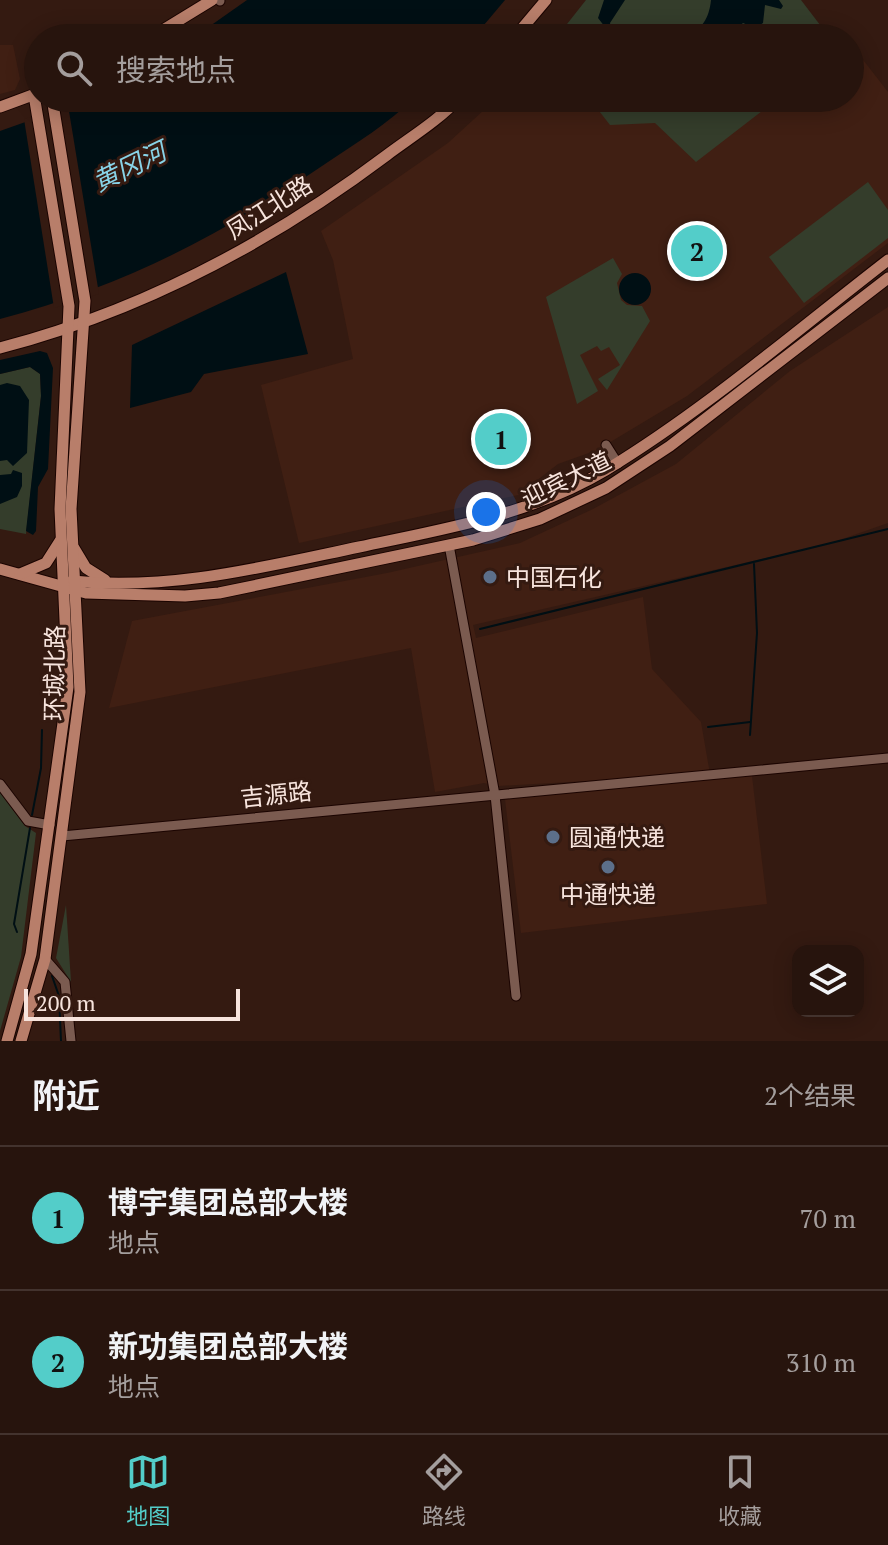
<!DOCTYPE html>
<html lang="zh">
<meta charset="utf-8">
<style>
:root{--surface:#27140d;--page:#2f1d16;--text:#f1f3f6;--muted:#a49e9d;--line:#43332e;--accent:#53cdc9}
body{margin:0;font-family:"PT Serif","Noto Sans SC",serif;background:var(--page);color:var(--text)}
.controls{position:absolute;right:24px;bottom:24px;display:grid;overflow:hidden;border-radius:16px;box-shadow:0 4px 20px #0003}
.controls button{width:72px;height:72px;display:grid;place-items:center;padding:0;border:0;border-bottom:2px solid var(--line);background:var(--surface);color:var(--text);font:40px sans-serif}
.scale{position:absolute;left:24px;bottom:20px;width:216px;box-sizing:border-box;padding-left:8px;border:4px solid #f7e4dd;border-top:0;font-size:22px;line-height:28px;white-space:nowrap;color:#f7e4dd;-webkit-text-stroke:6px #341a11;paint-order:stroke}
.you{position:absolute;left:486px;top:512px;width:28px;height:28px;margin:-20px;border:6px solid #fff;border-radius:50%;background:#1a73e8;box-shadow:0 0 0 12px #1a73e833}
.badge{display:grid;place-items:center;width:52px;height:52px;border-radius:50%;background:var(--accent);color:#111;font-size:26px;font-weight:700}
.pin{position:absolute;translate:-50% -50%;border:4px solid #fff;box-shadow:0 2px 8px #0006}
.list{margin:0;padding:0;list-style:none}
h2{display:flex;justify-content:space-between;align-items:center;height:104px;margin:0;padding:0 32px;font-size:34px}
h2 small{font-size:26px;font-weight:400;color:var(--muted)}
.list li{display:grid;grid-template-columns:52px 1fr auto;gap:24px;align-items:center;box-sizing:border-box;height:144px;padding:0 32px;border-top:2px solid var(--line)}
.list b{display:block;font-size:30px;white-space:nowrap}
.list p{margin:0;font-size:26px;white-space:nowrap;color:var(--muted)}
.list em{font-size:26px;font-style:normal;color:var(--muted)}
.icon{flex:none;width:44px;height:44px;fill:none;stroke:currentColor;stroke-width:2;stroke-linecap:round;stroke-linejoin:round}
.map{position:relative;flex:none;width:888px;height:1041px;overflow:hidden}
.search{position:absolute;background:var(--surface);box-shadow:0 4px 20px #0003;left:24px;right:24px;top:24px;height:88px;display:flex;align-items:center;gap:20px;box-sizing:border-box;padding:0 28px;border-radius:44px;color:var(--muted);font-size:30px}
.sheet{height:392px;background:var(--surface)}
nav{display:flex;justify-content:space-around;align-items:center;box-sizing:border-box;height:112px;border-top:2px solid var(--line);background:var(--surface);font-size:22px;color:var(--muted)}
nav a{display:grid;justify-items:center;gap:4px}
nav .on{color:var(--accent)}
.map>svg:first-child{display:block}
.built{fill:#401f13}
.green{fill:#343d2b}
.water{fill:#000f14}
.pier{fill:#341a11}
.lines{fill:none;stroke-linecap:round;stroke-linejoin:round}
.stream{stroke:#000f14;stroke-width:2}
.minor-casing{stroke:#1b0400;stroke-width:11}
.major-casing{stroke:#1b0400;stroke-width:13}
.minor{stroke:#7b5b50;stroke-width:9}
.major{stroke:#b87e6a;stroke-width:11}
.service-dot{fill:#5c6f8a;stroke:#341a11;stroke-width:3}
.labels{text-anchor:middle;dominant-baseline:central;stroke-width:6;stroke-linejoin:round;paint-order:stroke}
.street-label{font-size:24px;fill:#f7e4dd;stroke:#341a11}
.poi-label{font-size:24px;fill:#f7e4dd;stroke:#341a11;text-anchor:start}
.water-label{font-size:26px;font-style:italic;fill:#88d3e7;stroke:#341a11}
</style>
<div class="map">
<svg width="888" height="1041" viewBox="0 0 888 1041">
<rect width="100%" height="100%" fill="#341a11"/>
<g class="built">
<path d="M850 43 888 92V243L687 396 597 450 558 464 518 495 299 543 261 385 353 359 333 260 321 231 448 143 497 98H850Z"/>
<path d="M0 45H13L20 79 15 90 0 94Z"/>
<path d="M888 307V523L828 544 473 625 476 638 643 597 652 669 701 722 710 774 752 776 767 904 521 933 505 799 692 775 499 786 484 783 435 792 411 648 109 708 132 621 387 573 520 543 593 509 676 464 790 371Z"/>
</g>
<g class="green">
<path d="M586 0H801L830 38H556Z"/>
<path d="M589 98H779L696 162 655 123 610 125Z"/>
<path d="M868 182 888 210V238L804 303 769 257Z"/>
<path d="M613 258 622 274 617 283 621 300 627 305 642 306 650 321 607 390 598 379 620 365 609 347 601 351 597 346 580 355 598 391 577 404 546 297Z"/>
<path d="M30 367 40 374 41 396 26 534 0 529V374Z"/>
<path d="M0 793 25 826 36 833 21 957 0 1031Z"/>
<path d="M66 905 71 982 56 958Z"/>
</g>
<g class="water">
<path d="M247 0H505L473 38H193Z"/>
<path d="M604 0H625L610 23 612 32 626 38H602L605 27 598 18Z"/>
<path d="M711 0H779L783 6 781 9 765 5 763 23 755 28 743 23 732 33 731 38H685C702 29 709 19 711 0Z"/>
<path d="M93 98H414C388 124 356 143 325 164 220 236 124 286 0 319V131Z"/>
<path d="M286 272 308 354 204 374 191 392 130 408 132 345Z"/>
<circle cx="635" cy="289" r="16"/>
<path d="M40 351 47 353 53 368 48 469 38 487 36 531 33 535 26 531 41 396 40 374 30 367 0 374V360Z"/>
<path d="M7 383 20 386 29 400 27 453 13 466 7 460 0 461V385Z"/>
<path d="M13 470 22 473V486L17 497 0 504V475L11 474Z"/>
</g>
<path class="pier" d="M68 105 99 294 54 308 24 119Z"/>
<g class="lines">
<g class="stream">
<path d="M480 629 888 529"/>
<path d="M708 727 750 722"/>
<path d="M750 735 757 633 754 564"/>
<path d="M32 815 41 768 42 730"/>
<path d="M17 932 14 924 30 828"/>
<path d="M52 976 59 996 61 1041"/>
</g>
<g class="minor-casing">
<g id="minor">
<path d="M219 0 220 1"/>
<path d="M606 445 618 464"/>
<path d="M449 545 495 795 516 996"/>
<path d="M0 784 28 821 50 825"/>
<path d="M62 836 888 758"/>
<path d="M45 959 65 982 71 1041"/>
</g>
</g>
<g class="major-casing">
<g id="major">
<path d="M150 38 212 0"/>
<path d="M514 38 546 0"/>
<path d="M0 107 38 93"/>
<path d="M0 348C142 311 270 243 387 155 411 137 439 120 459 98"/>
<path d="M74 548 86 568 105 580"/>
<path d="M0 569 86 593 185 596 219 593 473 540 540 519 606 488 670 446 888 278"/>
<path d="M20 574 46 563 60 541"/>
<path d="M72 581C170 591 263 567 359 547 443 529 531 515 606 470 706 409 796 331 888 260"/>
<path d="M7 1041 31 954 68 687 60 509 69 306 34 95"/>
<path d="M21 1041 45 959 80 692 71 509 85 301 52 98"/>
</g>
</g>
<use href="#minor" class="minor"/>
<use href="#major" class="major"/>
</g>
<g class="service-dot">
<circle cx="490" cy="577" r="8"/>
<circle cx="553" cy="837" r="8"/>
<circle cx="608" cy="867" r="8"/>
</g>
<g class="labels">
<g class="street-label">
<text transform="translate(269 207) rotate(-32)">凤江北路</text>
<text transform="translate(566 479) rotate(-26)">迎宾大道</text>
<text transform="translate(54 673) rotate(-89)">环城北路</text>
<text transform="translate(276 794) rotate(-6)">吉源路</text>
</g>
<g class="poi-label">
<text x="506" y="577">中国石化</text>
<text x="569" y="837">圆通快递</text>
<text x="608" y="894" text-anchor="middle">中通快递</text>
</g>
<g class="water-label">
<text transform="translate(129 166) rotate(-26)">黄冈河</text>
</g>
</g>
</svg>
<div class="controls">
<button><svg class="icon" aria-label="layers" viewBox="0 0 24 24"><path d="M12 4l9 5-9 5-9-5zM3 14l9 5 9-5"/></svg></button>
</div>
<div class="scale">200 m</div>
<div class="you"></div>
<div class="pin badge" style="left:501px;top:439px">1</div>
<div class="pin badge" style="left:697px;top:251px">2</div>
<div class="search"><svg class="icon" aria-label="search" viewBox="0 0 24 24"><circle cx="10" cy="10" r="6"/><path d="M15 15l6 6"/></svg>搜索地点</div>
</div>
<section class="sheet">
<h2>附近<small>2个结果</small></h2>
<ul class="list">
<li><span class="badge">1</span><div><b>博宇集团总部大楼</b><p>地点</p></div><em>70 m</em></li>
<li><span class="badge">2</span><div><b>新功集团总部大楼</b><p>地点</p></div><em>310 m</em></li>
</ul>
</section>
<nav>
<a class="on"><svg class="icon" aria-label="map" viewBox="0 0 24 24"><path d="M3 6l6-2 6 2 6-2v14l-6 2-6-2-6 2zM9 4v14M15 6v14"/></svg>地图</a>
<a><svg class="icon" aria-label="directions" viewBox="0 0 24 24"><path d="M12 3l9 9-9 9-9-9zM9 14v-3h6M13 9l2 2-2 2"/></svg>路线</a>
<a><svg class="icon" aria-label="saved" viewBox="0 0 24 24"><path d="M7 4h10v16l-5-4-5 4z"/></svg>收藏</a>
</nav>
